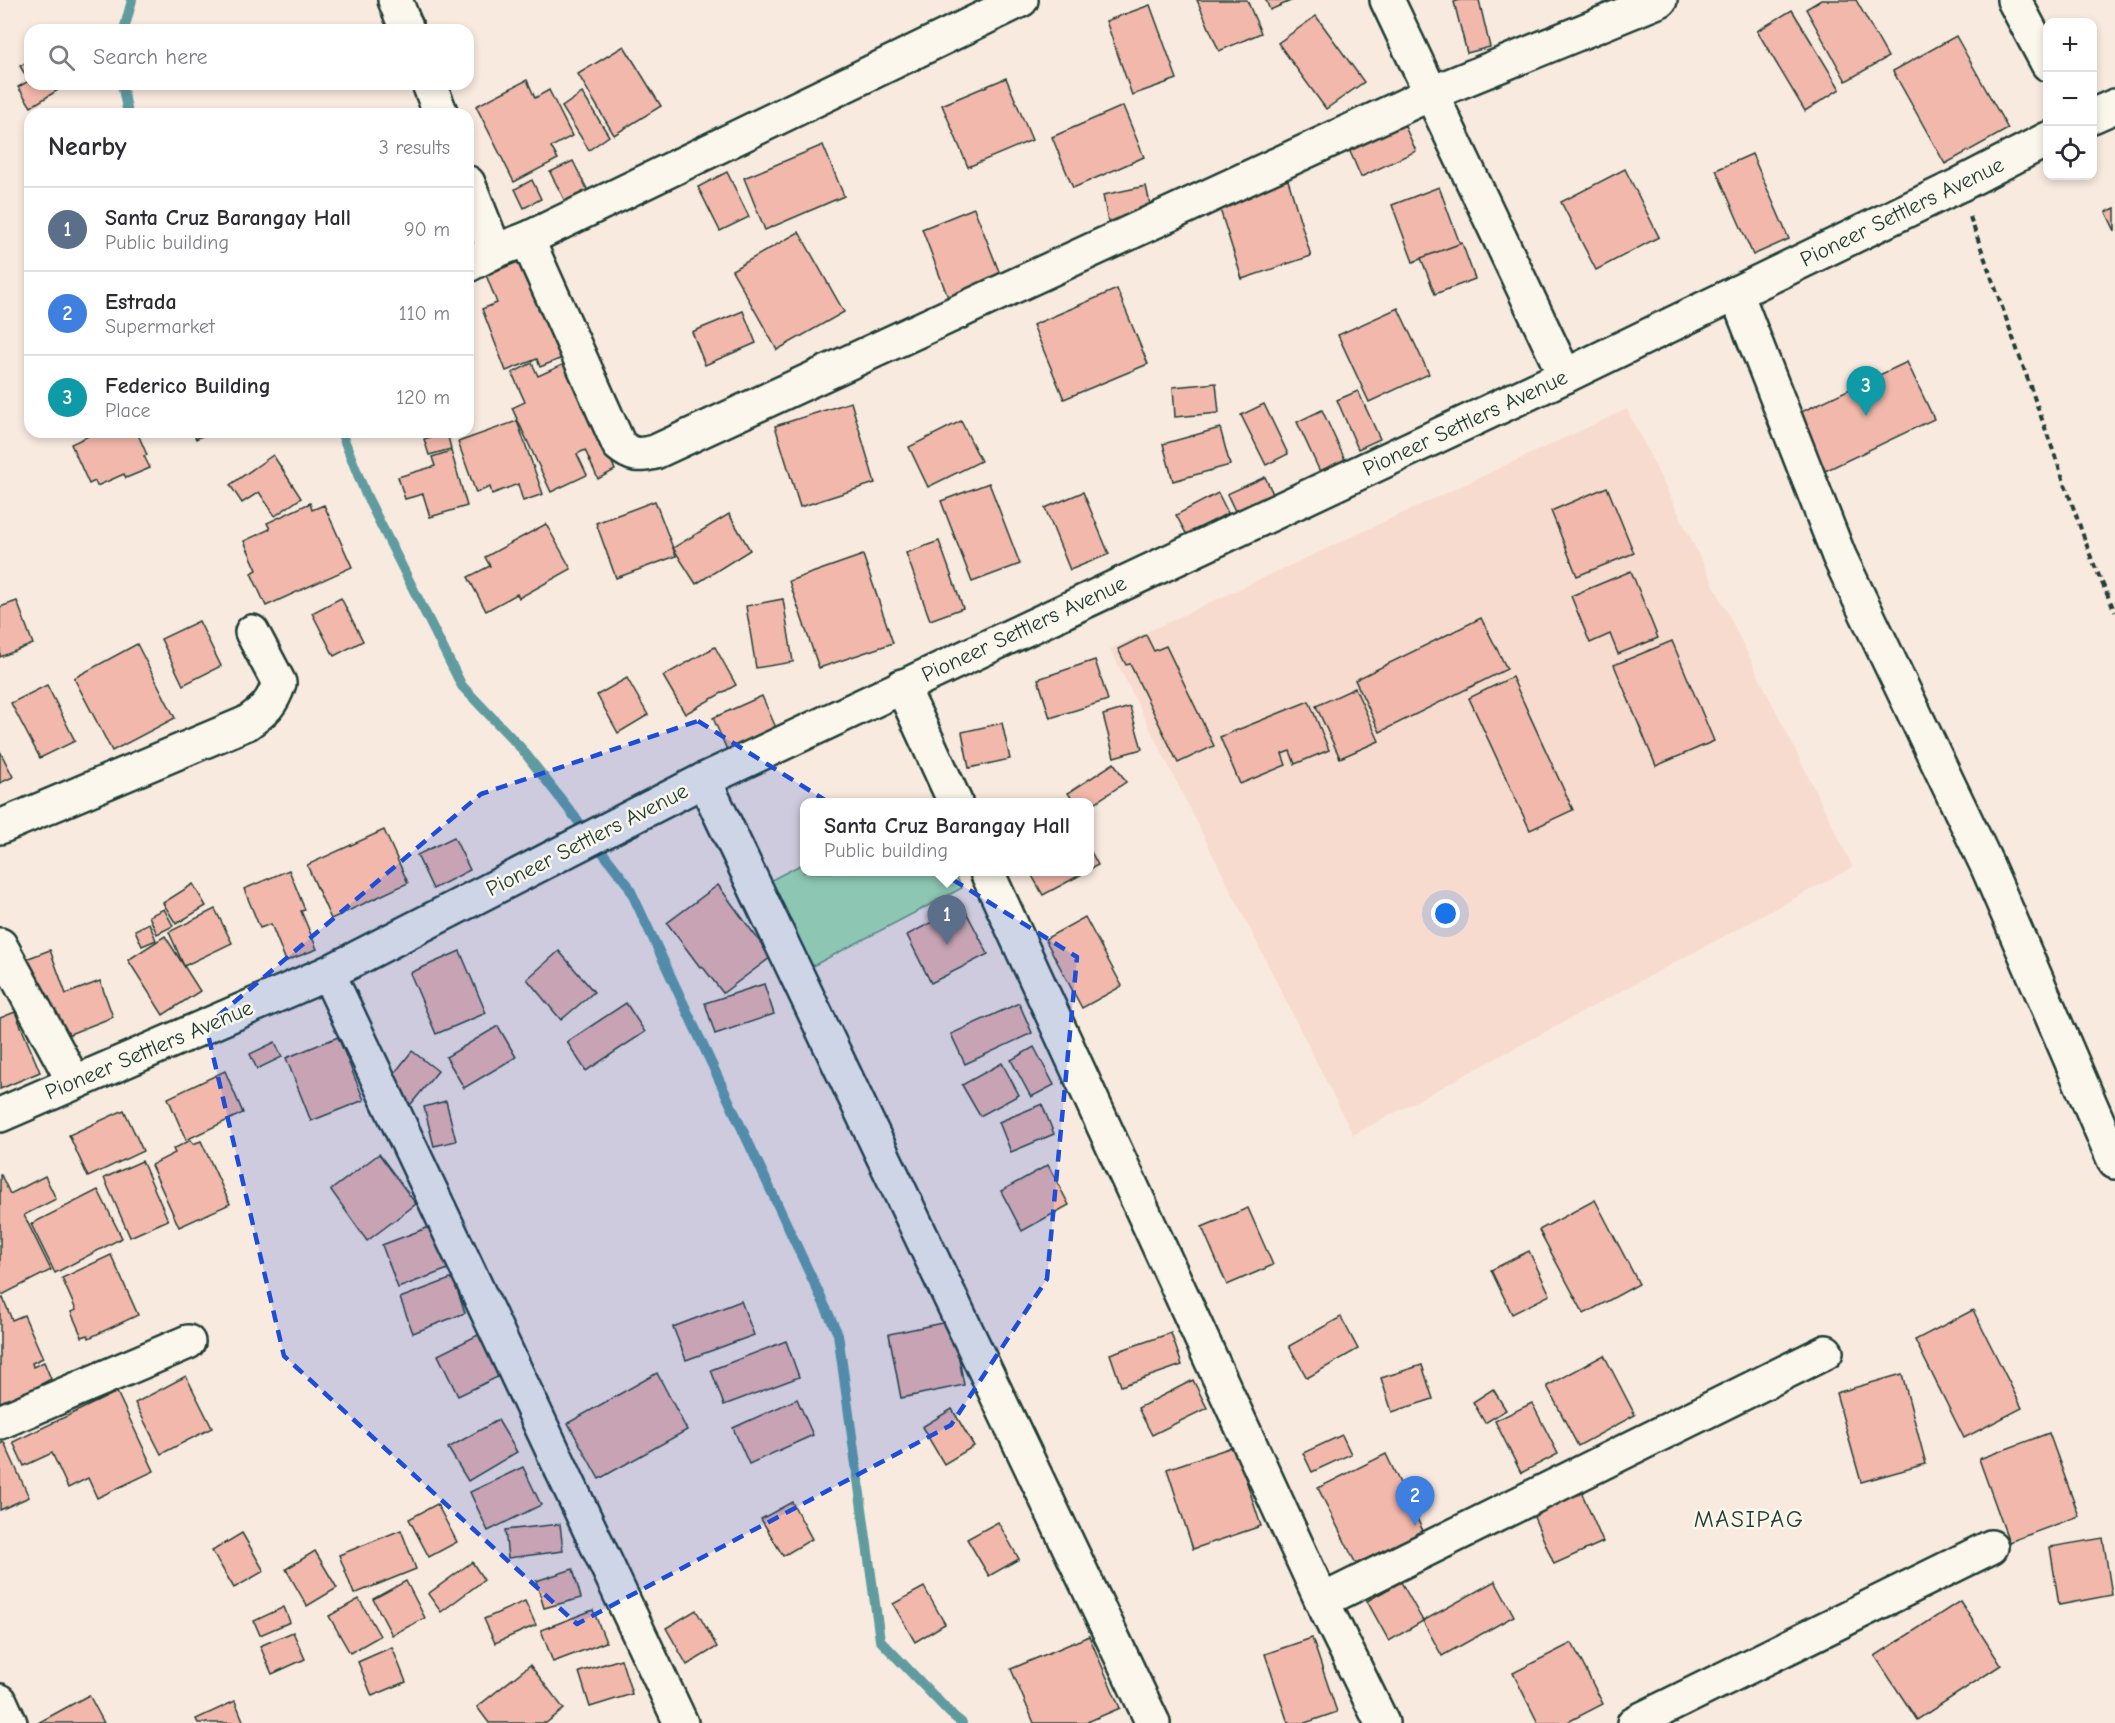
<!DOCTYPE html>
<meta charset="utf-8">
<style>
:root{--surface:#fff;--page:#f7f7f7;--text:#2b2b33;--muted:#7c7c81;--line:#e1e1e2;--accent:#1f6fb2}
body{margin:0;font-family:"Comic Neue",sans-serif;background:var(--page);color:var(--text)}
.controls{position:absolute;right:18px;top:18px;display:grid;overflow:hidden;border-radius:12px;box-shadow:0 3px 9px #0003}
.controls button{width:54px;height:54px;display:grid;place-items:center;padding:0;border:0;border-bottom:2px solid var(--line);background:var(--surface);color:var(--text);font:30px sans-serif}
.you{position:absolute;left:1446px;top:914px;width:21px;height:21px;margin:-15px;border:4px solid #fff;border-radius:50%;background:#1a73e8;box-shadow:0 0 0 9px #1a73e833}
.badge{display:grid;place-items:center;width:39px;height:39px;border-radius:50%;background:var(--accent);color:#fff;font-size:20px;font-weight:700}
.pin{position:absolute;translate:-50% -50px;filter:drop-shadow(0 2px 3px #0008)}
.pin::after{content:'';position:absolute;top:32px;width:21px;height:18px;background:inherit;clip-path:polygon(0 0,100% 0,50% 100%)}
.popup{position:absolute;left:800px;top:798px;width:294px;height:78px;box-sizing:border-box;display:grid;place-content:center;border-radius:12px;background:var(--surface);filter:drop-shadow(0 2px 4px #0005);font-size:20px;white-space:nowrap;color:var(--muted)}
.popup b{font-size:22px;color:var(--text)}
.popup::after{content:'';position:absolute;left:50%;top:100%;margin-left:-12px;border:12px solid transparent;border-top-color:var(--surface)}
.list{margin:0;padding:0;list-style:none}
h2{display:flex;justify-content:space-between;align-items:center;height:78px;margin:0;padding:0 24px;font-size:26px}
h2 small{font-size:20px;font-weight:400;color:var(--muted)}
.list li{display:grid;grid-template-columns:39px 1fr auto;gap:18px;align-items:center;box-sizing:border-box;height:84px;padding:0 24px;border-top:2px solid var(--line)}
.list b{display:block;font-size:22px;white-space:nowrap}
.list p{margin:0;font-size:20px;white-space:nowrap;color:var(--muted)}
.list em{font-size:20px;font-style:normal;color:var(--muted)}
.icon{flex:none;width:33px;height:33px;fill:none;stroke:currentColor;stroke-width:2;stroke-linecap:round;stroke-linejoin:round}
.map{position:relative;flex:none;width:2115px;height:1723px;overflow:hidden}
.search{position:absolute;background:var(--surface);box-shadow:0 3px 9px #0003;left:24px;top:24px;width:450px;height:66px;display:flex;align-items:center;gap:15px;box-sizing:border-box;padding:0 21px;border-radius:18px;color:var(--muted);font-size:22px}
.panel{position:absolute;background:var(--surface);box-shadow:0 3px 9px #0003;left:24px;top:108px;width:450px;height:330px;border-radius:18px}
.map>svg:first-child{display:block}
.built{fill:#f7dbcf}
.green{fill:#a9e5ac;stroke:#649170;stroke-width:1.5}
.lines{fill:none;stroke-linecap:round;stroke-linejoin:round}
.stream{stroke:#609c9f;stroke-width:10}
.building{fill:#f2b8ab;stroke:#1f3d34;stroke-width:1.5}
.minor-casing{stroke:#1f3d34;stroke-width:38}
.path{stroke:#1f3d34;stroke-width:4;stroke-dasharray:6 4.5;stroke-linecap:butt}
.minor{stroke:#fbf7ec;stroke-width:33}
.marked{fill:#1d4ed8;fill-opacity:0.2;stroke:#1d4ed8;stroke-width:4.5;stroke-dasharray:12 8;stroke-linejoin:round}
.labels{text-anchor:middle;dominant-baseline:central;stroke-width:5;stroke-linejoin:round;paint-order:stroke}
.street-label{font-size:22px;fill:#1f3d34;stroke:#fbf7ec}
.neighbourhood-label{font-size:24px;letter-spacing:1.5px;fill:#1f3d34;stroke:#fbf7ec}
</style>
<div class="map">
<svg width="2115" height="1723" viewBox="0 0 2115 1723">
<rect width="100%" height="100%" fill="#f9eadf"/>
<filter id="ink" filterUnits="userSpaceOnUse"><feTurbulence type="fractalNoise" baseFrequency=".0167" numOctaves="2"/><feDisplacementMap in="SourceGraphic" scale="12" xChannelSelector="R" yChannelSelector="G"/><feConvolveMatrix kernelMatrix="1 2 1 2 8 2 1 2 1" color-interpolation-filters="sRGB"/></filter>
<g filter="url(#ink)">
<path class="built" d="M1627 409 1853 867 1353 1135 1110 649Z"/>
<path class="green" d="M804 863V872H954L962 888 803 971 760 886Z"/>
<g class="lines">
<g class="stream">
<path d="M124 30 132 0"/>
<path d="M122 84 128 114"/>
<path d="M341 432 366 495 462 686 521 748 628 885 838 1334 880 1640 951 1714 962 1723"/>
</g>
</g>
<g class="building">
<path d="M1197 0H1247L1261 33 1219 51Z"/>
<path d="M1266 0H1293L1270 10Z"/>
<path d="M1460 0H1479L1490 47 1467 53 1454 2Z"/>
<path d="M1821 0H1856L1888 57 1846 81 1806 9Z"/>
<path d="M1150 5 1177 79 1132 95 1106 21Z"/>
<path d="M1792 10 1840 89 1805 111 1757 31Z"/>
<path d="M1316 16 1364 82 1326 109 1278 43Z"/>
<path d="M1956 36 2008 129 1945 164 1893 71Z"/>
<path d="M624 46 661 106 614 135 578 74Z"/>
<path d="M30 60V84H54L58 90 31 107 18 87 29 81 20 66Z"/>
<path d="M1006 78 1032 140 968 167 942 105Z"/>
<path d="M527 80 535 98 549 90 572 136 551 147 558 159 514 182 476 106Z"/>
<path d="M582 93 609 136 589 150 562 107Z"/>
<path d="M1123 106 1144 157 1073 188 1052 137Z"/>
<path d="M1403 122 1416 151 1361 177 1348 147Z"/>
<path d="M823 145 844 196 765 230 744 178Z"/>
<path d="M1752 154 1789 239 1753 255 1716 170Z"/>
<path d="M573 161 588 191 566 203 550 172Z"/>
<path d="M1625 169 1659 237 1596 270 1561 202Z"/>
<path d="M727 172 749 217 720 231 698 187Z"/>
<path d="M532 180 541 199 524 208 515 189Z"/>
<path d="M1288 180 1311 256 1242 279 1218 203Z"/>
<path d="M1146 186 1152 213 1108 222 1103 195Z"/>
<path d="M1439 187 1460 244 1413 262 1392 205Z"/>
<path d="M974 208 1002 279 949 300 922 229Z"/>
<path d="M2115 208V231L2106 212Z"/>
<path d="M799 232 844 312 777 350 732 270Z"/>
<path d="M1462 243 1475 279 1435 294 1421 258Z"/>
<path d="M528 258 567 356 540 367 537 359 506 371 482 309 497 303 486 275Z"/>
<path d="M1117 289 1148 364 1064 399 1033 325Z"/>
<path d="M1398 308 1429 374 1369 402 1338 335Z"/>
<path d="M743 311 756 343 705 365 692 332Z"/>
<path d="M571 361 615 470 598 479 585 450 577 454 587 475 551 492 512 408 525 402 512 373 532 363 538 376Z"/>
<path d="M1907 362 1934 419 1825 471 1799 413Z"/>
<path d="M1216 383 1219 413 1175 417 1173 387Z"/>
<path d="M1358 391 1380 439 1358 449 1337 400Z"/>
<path d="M851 402 875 483 800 507 775 426Z"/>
<path d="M1264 404 1288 454 1266 465 1241 415Z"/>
<path d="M1322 410 1347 464 1322 476 1297 422Z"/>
<path d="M517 421 543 494 523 501 518 484 492 494 490 487 476 493 458 442Z"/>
<path d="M961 421 981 461 928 487 909 447Z"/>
<path d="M1220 428 1230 465 1173 481 1163 444Z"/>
<path d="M97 432H137L147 455 144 456 150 468 126 478 124 474 97 486 95 481 89 484 71 444Z"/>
<path d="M193 432H210L196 439Z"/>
<path d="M447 432 451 449 429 455 424 439Z"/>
<path d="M451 451 467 506 430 517 423 494 405 499 398 477 435 466 432 457Z"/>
<path d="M273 455 301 498 275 516 259 492 242 503 230 485Z"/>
<path d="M1265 477 1274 496 1236 513 1227 494Z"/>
<path d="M989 483 1020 564 972 582 941 501Z"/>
<path d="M1607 487 1634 553 1577 576 1551 511Z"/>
<path d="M1083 492 1109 554 1070 570 1045 508Z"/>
<path d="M1218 493 1228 513 1187 535 1176 515Z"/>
<path d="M655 501 676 556 616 578 596 523Z"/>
<path d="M310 503 312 510 324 505 352 567 266 606 251 573 257 570 244 541 270 529 267 523Z"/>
<path d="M729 514 750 550 696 584 673 548Z"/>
<path d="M546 524 571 569 519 598 517 594 486 611 468 577 490 566 485 557Z"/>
<path d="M939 541 963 608 930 620 906 553Z"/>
<path d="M863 555 893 643 819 668 789 581Z"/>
<path d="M1631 571 1658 638 1618 654 1610 634 1590 643 1571 596Z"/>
<path d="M341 598 363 641 334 656 312 613Z"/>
<path d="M783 599 793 662 756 668 746 606Z"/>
<path d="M17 601 33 644 0 657V607Z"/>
<path d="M1481 618 1507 669 1380 732 1355 680Z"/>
<path d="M199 621 221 666 183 685 161 639Z"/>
<path d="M1146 635 1154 651 1166 646 1214 746 1178 763 1130 664 1126 665 1118 649Z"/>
<path d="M1672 641 1714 741 1656 766 1614 665Z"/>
<path d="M137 644 175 718 112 751 74 678Z"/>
<path d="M715 647 736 685 685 714 663 676Z"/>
<path d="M1095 660 1108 700 1050 718 1038 679Z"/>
<path d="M1512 677 1573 810 1530 830 1469 698Z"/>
<path d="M627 678 648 715 618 733 597 695Z"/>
<path d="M47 685 75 741 40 758 11 703Z"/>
<path d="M1355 688 1379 741 1340 758 1316 706Z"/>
<path d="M762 696 777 730 728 752 713 718Z"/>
<path d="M1309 701 1329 750 1295 764 1290 751 1282 754 1286 765 1240 784 1220 737Z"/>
<path d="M1130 707 1142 749 1114 757 1103 715Z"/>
<path d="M1002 723 1010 759 969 768 962 732Z"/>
<path d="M0 751 13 777 0 783Z"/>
<path d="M1114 763 1126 782 1090 806V802H1074L1068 793Z"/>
<path d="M384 830 408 883 331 919 307 865Z"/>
<path d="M454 837 470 870 433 889 417 855Z"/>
<path d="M1090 850 1098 865 1090 869Z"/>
<path d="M289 870 305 910 301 911 317 949 286 961 271 924 260 928 244 889Z"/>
<path d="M1030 872H1086L1043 895Z"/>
<path d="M193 884 206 906 176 924 163 903Z"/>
<path d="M718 885 771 957 723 993 702 966 700 967 667 923Z"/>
<path d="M963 906 988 954 931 983 907 935Z"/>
<path d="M164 909 173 926 157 934 149 916Z"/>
<path d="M215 909 232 943 184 966 169 932Z"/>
<path d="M1085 917 1122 986 1082 1008 1045 939Z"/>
<path d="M149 923 156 940 142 946 135 930Z"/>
<path d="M165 936 200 991 163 1015 128 960Z"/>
<path d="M50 950 66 994 100 981 113 1017 57 1039 26 959Z"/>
<path d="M460 951 486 1013 436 1034 410 973Z"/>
<path d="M559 951 594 992 561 1020 527 979Z"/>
<path d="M764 984 774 1014 715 1034 705 1003Z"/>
<path d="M626 1003 645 1032 586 1071 567 1042Z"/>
<path d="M1019 1003 1032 1033 965 1064 951 1034Z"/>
<path d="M15 1012 40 1072 0 1089V1018Z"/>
<path d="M498 1026 516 1057 464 1088 446 1057Z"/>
<path d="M338 1037 364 1100 311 1121 286 1058Z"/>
<path d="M275 1042 282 1057 257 1069 250 1054Z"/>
<path d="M1034 1047 1054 1085 1031 1097 1011 1060Z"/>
<path d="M412 1051 438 1071 407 1109 382 1089Z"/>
<path d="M1002 1063 1019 1095 980 1116 962 1085Z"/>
<path d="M225 1071 243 1113 186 1140 168 1098Z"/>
<path d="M446 1101 456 1141 434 1146 424 1107Z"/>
<path d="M1042 1104 1054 1134 1011 1152 999 1122Z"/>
<path d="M124 1110 143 1151 88 1177 69 1135Z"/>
<path d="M191 1140 193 1144 201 1141 230 1204 179 1227 151 1165 175 1153 173 1149Z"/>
<path d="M379 1154 416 1204 367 1241 331 1190Z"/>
<path d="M142 1161 168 1220 130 1237 104 1178Z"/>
<path d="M1048 1165 1069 1205 1022 1231 1001 1191Z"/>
<path d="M0 1175H1L10 1194 45 1176 56 1199 24 1215 51 1270 2 1295 0 1290Z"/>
<path d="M98 1190 122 1238 55 1273 31 1224Z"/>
<path d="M1595 1200 1639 1284 1584 1314 1539 1230Z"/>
<path d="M1248 1208 1273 1265 1227 1285 1202 1227Z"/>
<path d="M432 1226 448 1269 398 1288 382 1245Z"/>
<path d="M1529 1251 1550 1295 1512 1314 1491 1270Z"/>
<path d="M111 1255 138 1315 89 1338 88 1335 82 1337 71 1312 76 1310 62 1278Z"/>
<path d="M453 1278 465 1313 413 1333 400 1298Z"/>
<path d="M3 1298 12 1320 24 1315 43 1358 32 1363 33 1367 44 1362 51 1379 41 1384 44 1391 0 1410V1300Z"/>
<path d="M741 1301 754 1335 686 1360 673 1327Z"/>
<path d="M1973 1310 2022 1408 1964 1438 1915 1340Z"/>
<path d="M1341 1317 1358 1349 1307 1378 1289 1346Z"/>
<path d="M952 1321 964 1385 901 1398 889 1334Z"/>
<path d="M486 1331 506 1373 458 1396 438 1355Z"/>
<path d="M1171 1333 1182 1365 1121 1386 1110 1354Z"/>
<path d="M786 1341 799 1377 724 1405 711 1370Z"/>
<path d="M1604 1355 1635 1415 1578 1446 1547 1386Z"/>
<path d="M1422 1365 1433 1399 1392 1412 1381 1378Z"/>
<path d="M657 1373 687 1430 599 1479 568 1423Z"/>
<path d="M1902 1374 1926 1464 1861 1482 1836 1393Z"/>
<path d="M186 1376 212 1428 161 1454 135 1403Z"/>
<path d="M1193 1380 1207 1408 1152 1435 1138 1408Z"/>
<path d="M1493 1389 1506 1410 1485 1423 1473 1402Z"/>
<path d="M117 1392 154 1471 97 1498 88 1478 68 1488 52 1453 24 1466 13 1442Z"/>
<path d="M797 1399 813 1435 749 1464 733 1428Z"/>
<path d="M1532 1403 1558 1454 1521 1473 1495 1421Z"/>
<path d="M952 1409 974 1446 944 1464 922 1427Z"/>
<path d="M498 1420 517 1452 468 1481 448 1448Z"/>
<path d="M2049 1433 2079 1516 2009 1542 1979 1459Z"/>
<path d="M1342 1435 1351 1454 1312 1472 1303 1453Z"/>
<path d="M4 1442 29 1497 0 1510V1444Z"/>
<path d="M1235 1446 1261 1526 1193 1549 1167 1469Z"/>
<path d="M1386 1454 1423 1531 1356 1564 1318 1488Z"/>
<path d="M523 1467 541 1505 488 1531 470 1492Z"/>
<path d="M1577 1482 1603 1542 1554 1564 1528 1503Z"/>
<path d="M792 1502 812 1539 783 1556 761 1519Z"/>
<path d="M437 1504 457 1542 429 1557 409 1519Z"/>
<path d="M998 1522 1019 1559 989 1576 967 1539Z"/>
<path d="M560 1524 563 1551 508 1558 505 1530Z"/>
<path d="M401 1530 416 1569 354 1594 339 1555Z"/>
<path d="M242 1533 264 1571 234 1588 212 1551Z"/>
<path d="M2103 1538 2112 1595 2059 1605 2050 1547Z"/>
<path d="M315 1551 337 1588 307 1606 286 1569Z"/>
<path d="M472 1562 484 1580 441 1612 428 1594Z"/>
<path d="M573 1569 581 1598 544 1608 536 1581Z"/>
<path d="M406 1581 425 1618 392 1635 373 1599Z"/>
<path d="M1495 1581 1514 1616 1442 1656 1423 1621Z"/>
<path d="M1401 1582 1423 1621 1389 1641 1367 1601Z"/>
<path d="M924 1587 945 1624 915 1642 893 1604Z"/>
<path d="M359 1599 380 1636 350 1653 329 1616Z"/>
<path d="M525 1601 536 1625 495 1643 484 1619Z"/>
<path d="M1960 1601 2001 1665 1917 1720 1875 1656Z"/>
<path d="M284 1607 290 1622 260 1635 254 1621Z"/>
<path d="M593 1610 606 1642 553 1662 541 1630Z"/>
<path d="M696 1610 717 1647 687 1665 666 1628Z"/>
<path d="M293 1632 305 1659 272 1674 260 1646Z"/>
<path d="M1089 1636 1120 1708 1085 1723H1034L1011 1669Z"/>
<path d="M1312 1638 1337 1712 1305 1723H1288L1265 1654Z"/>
<path d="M1572 1643 1603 1704 1566 1723H1538L1513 1673Z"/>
<path d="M392 1647 406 1682 372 1696 358 1662Z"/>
<path d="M621 1659 632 1694 590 1707 579 1672Z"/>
<path d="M530 1665 564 1709 546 1723H489L477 1707Z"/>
<path d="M89 1695 104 1723H38Z"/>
<path d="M235 1701 244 1723H198L196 1719Z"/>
</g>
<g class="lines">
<g class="minor-casing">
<g id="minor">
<path d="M395 0 407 30"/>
<path d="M1387 0 1565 376"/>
<path d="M2014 0 2048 64"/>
<path d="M429 84 441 114"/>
<path d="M2092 116 2115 106"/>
<path d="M468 183 495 251 527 239 1021 0"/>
<path d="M527 239 619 445C632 456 639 456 655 452L1432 93 1660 0"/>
<path d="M468 265 495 251"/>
<path d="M1736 293 1839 556 1986 863 2115 1162"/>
<path d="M902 686 955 802"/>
<path d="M704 780 1153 1723"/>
<path d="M0 827 247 723C265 710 272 704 279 683L252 632"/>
<path d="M987 872 1322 1601 1382 1723"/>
<path d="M0 945 74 1082"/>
<path d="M328 973 681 1723"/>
<path d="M0 1115 328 973 704 780 1565 376 1959 185 2048 139"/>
<path d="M0 1422 188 1342"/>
<path d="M1322 1601 1826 1352"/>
<path d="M0 1701 10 1723"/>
<path d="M1634 1723 1991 1547"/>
</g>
</g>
<path class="path" d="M1970 217 2092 560 2115 612"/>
<use href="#minor" class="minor"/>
</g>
</g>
<path class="marked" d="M698 721 1077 957 1047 1279 951 1425 577 1624 284 1356 206 1026 481 794Z"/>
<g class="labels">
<g class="street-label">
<text transform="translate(1902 212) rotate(-26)">Pioneer Settlers Avenue</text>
<text transform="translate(1465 423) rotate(-25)">Pioneer Settlers Avenue</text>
<text transform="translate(1024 629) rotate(-25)">Pioneer Settlers Avenue</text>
<text transform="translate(587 840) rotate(-27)">Pioneer Settlers Avenue</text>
<text transform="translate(149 1050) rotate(-23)">Pioneer Settlers Avenue</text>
</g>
<g class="neighbourhood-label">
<text x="1749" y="1519">MASIPAG</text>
</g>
</g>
</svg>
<div class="controls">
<button>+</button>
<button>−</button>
<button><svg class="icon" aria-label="locate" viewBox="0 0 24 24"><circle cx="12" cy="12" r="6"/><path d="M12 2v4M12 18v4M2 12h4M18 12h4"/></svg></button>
</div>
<div class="you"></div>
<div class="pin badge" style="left:947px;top:945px;background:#5c6f8a">1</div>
<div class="popup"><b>Santa Cruz Barangay Hall</b>Public building</div>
<div class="pin badge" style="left:1415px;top:1526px;background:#3f7fe0">2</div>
<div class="pin badge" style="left:1866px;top:416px;background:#0f9aa8">3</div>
<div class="search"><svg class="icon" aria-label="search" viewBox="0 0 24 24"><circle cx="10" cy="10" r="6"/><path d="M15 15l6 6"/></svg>Search here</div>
<section class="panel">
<h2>Nearby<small>3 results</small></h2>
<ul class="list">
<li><span class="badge" style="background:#5c6f8a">1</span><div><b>Santa Cruz Barangay Hall</b><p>Public building</p></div><em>90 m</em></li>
<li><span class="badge" style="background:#3f7fe0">2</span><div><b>Estrada</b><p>Supermarket</p></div><em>110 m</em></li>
<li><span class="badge" style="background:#0f9aa8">3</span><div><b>Federico Building</b><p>Place</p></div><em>120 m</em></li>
</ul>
</section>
</div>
